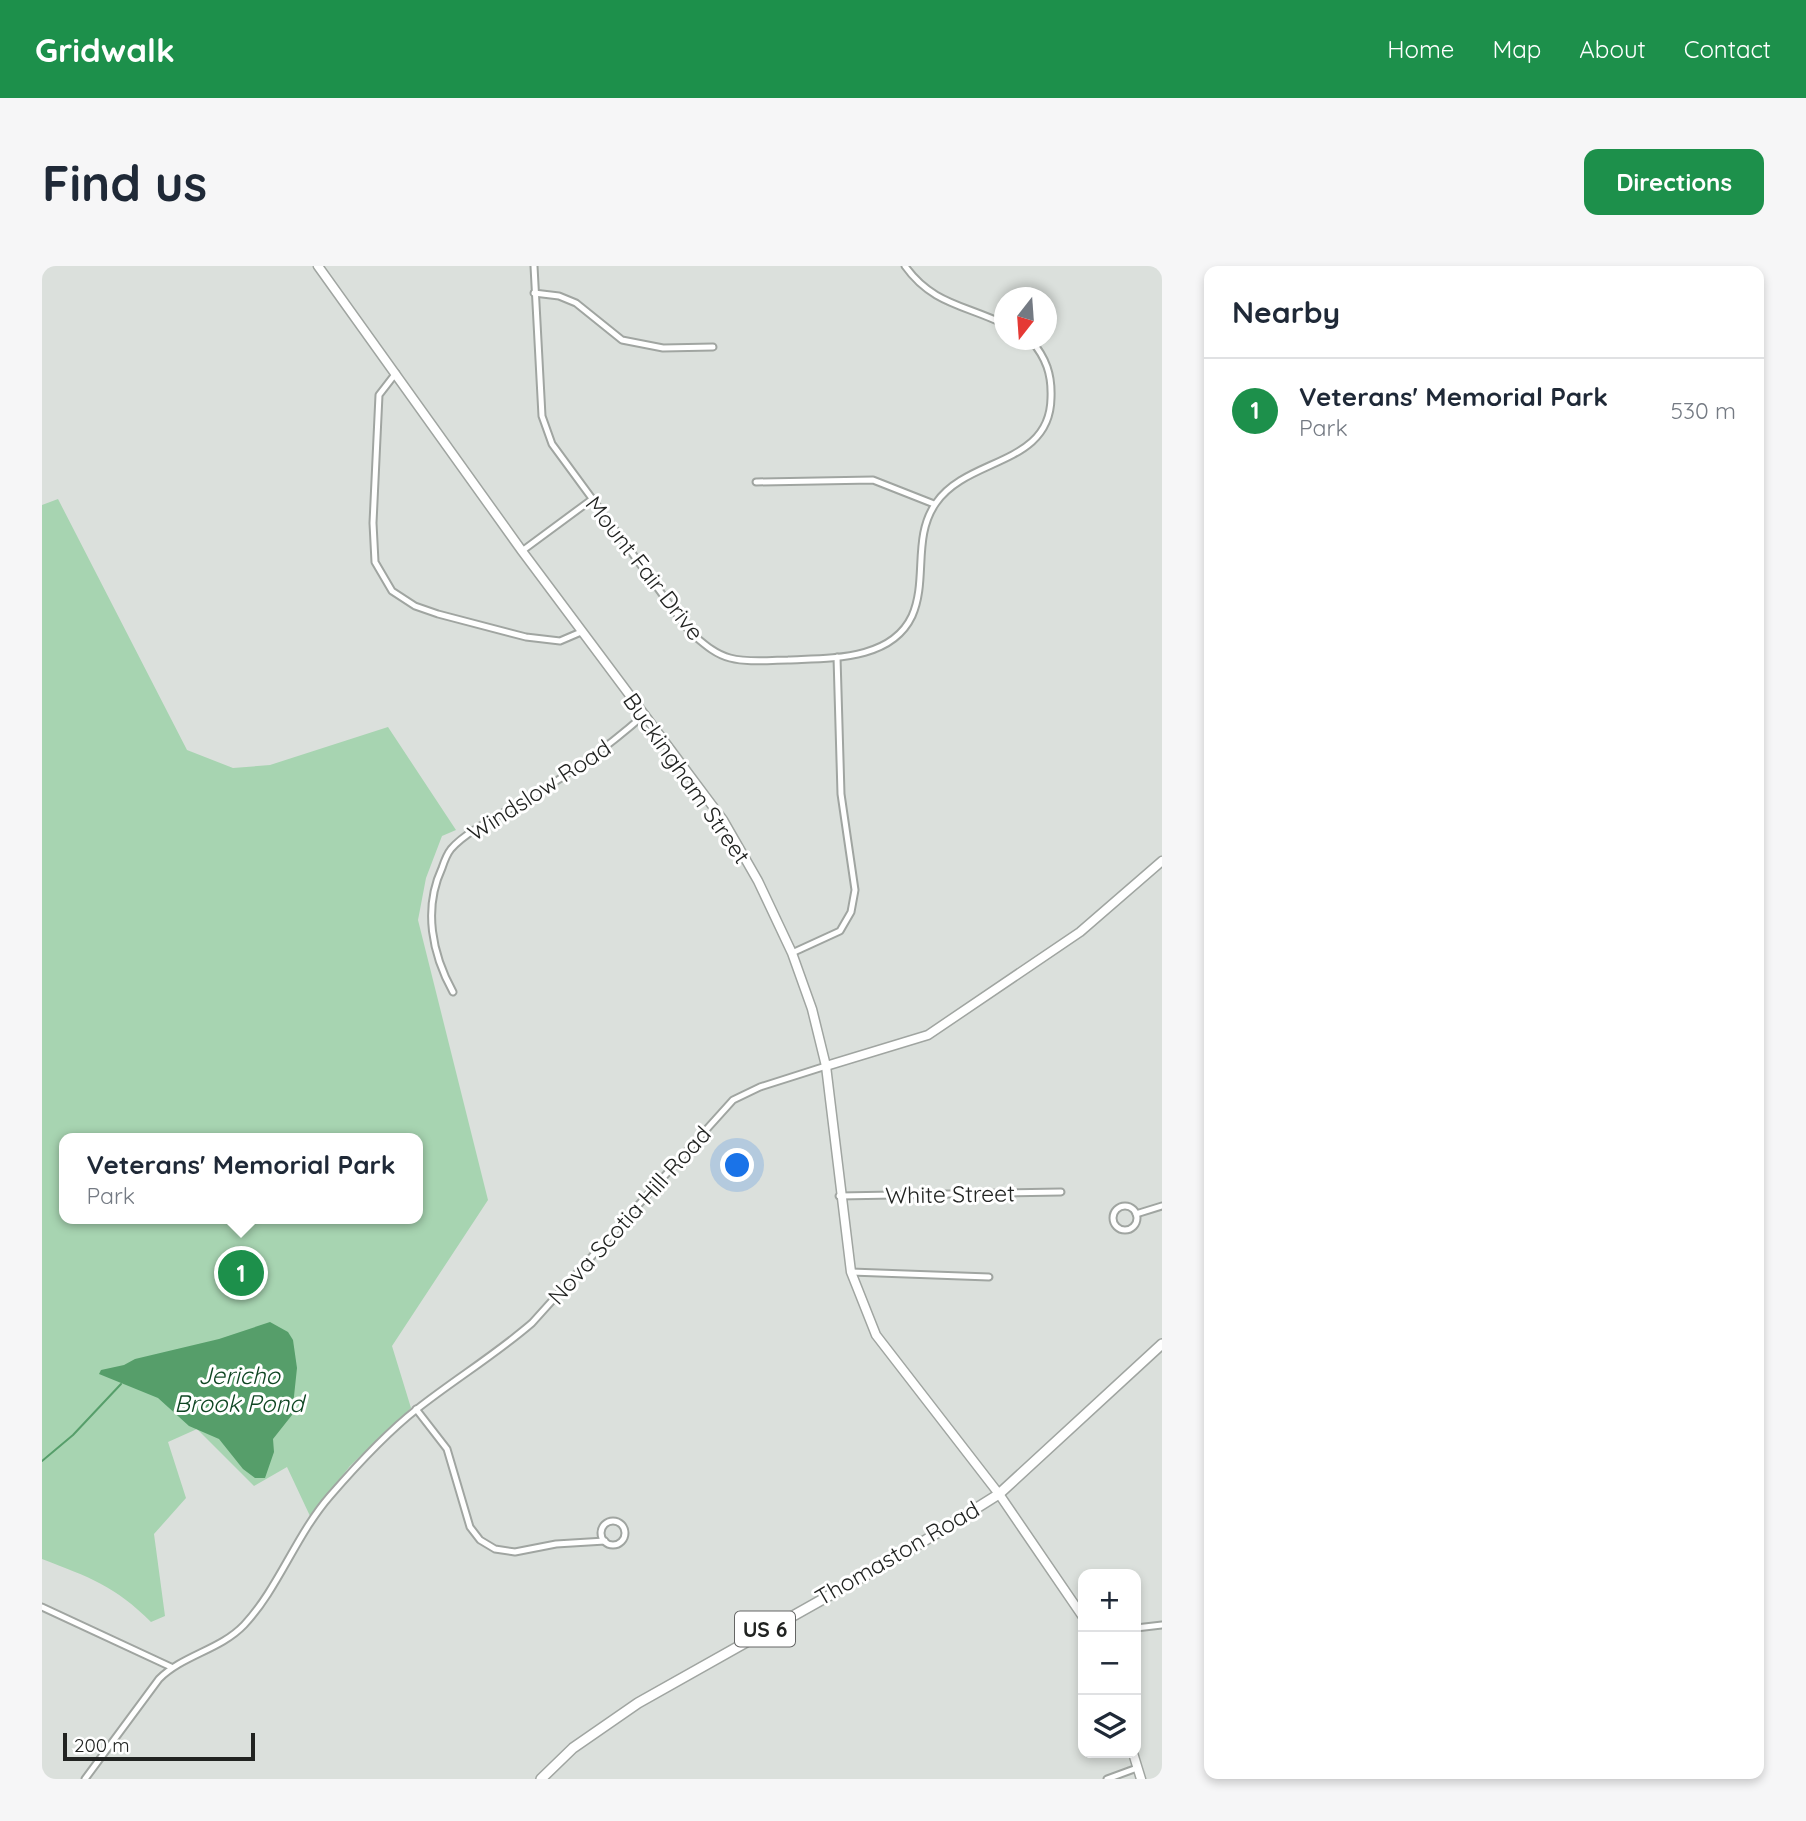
<!DOCTYPE html>
<meta charset="utf-8">
<style>
:root{--surface:#fff;--page:#f6f6f7;--text:#1f2937;--muted:#747a83;--line:#e0e1e3;--accent:#1d904b}
body{margin:0;font-family:Quicksand,sans-serif;background:var(--page);color:var(--text)}
.controls{position:absolute;right:21px;bottom:21px;display:grid;overflow:hidden;border-radius:14px;box-shadow:0 4px 10px #0003}
.controls button{width:63px;height:63px;display:grid;place-items:center;padding:0;border:0;border-bottom:2px solid var(--line);background:var(--surface);color:var(--text);font:35px sans-serif}
.compass{position:absolute;left:952px;top:21px;width:63px;height:63px;border-radius:50%;background:var(--surface);box-shadow:0 4px 10px #0003;rotate:197deg}
.scale{position:absolute;left:21px;bottom:18px;width:192px;box-sizing:border-box;padding-left:7px;border:4px solid #212321;border-top:0;font-size:19px;line-height:24px;white-space:nowrap;color:#212321;-webkit-text-stroke:5px #fff;paint-order:stroke}
.you{position:absolute;left:696px;top:900px;width:24px;height:24px;margin:-18px;border:5px solid #fff;border-radius:50%;background:#1a73e8;box-shadow:0 0 0 10px #1a73e833}
.badge{display:grid;place-items:center;width:46px;height:46px;border-radius:50%;background:var(--accent);color:#fff;font-size:23px;font-weight:700}
.pin{position:absolute;translate:-50% -50%;border:4px solid #fff;box-shadow:0 2px 7px #0006}
.popup{position:absolute;left:17px;top:867px;width:364px;height:91px;box-sizing:border-box;display:grid;place-content:center;border-radius:14px;background:var(--surface);filter:drop-shadow(0 2px 5px #0005);font-size:23px;white-space:nowrap;color:var(--muted)}
.popup b{font-size:26px;color:var(--text)}
.popup::after{content:'';position:absolute;left:50%;top:100%;margin-left:-14px;border:14px solid transparent;border-top-color:var(--surface)}
.list{margin:0;padding:0;list-style:none}
h2{display:flex;justify-content:space-between;align-items:center;height:91px;margin:0;padding:0 28px;font-size:30px}
h2 small{font-size:23px;font-weight:400;color:var(--muted)}
.list li{display:grid;grid-template-columns:46px 1fr auto;gap:21px;align-items:center;box-sizing:border-box;height:105px;padding:0 28px;border-top:2px solid var(--line)}
.list b{display:block;font-size:26px;white-space:nowrap}
.list p{margin:0;font-size:23px;white-space:nowrap;color:var(--muted)}
.list em{font-size:23px;font-style:normal;color:var(--muted)}
.icon{flex:none;width:38px;height:38px;fill:none;stroke:currentColor;stroke-width:2;stroke-linecap:round;stroke-linejoin:round}
.map{position:relative;flex:none;width:1120px;height:1513px;overflow:hidden;border-radius:14px}
header{display:flex;align-items:center;gap:42px;box-sizing:border-box;height:98px;padding:0 35px;background:var(--accent);color:#fff}
header strong{font-size:33px}
nav{display:flex;gap:38px;margin-inline-start:auto;font-size:24px}
.intro{display:flex;align-items:center;justify-content:space-between;box-sizing:border-box;height:168px;padding:0 42px}
h1{margin:0;font-size:49px}
.button{padding:18px 32px;border-radius:14px;background:var(--accent);color:#fff;font-size:24px;font-weight:700}
main{display:flex;gap:42px;padding:0 42px}
aside{flex:1;background:var(--surface);border-radius:14px;box-shadow:0 4px 10px #0003}
.map>svg:first-child{display:block}
.green{fill:#a7d4b1;fill-rule:evenodd}
.water{fill:#569e6a}
.lines{fill:none;stroke-linecap:round;stroke-linejoin:round}
.stream{stroke:#569e6a;stroke-width:2}
.street-casing{stroke:#a0a5a1;stroke-width:9}
.secondary-casing{stroke:#a0a5a1;stroke-width:11}
.primary-casing{stroke:#a0a5a1;stroke-width:12}
.street{stroke:#fff;stroke-width:5}
.secondary{stroke:#fff;stroke-width:8}
.primary{stroke:#fff;stroke-width:9}
.labels{text-anchor:middle;dominant-baseline:central;stroke-width:6;stroke-linejoin:round;paint-order:stroke}
.shield{fill:#fff;stroke:#646564;stroke-width:2}
.shield-label{font-size:21px;font-weight:bold;fill:#212321}
.street-label{font-size:23px;fill:#212321;stroke:#fff}
.water-label{font-size:24px;font-style:italic;fill:#0f4623;stroke:#fff}
</style>
<header>
<strong>Gridwalk</strong>
<nav><a>Home</a><a>Map</a><a>About</a><a>Contact</a></nav>
</header>
<div class="intro"><h1>Find us</h1><a class="button">Directions</a></div>
<main>
<div class="map">
<svg width="1120" height="1513" viewBox="0 0 1120 1513">
<rect width="100%" height="100%" fill="#dbe0dc"/>
<path class="green" d="M16 233 145 484 191 502 228 499 346 461 414 564 400 570 384 612 376 654 446 934 350 1080 369 1142 308 1200 268 1250 245 1201 212 1220 155 1163 126 1176 144 1232 112 1268 123 1350 109 1356C73 1320 47 1311 0 1293V239ZM22 872H376V953H22Z"/>
<path class="water" d="M228 1056 246 1066 251 1074 255 1102 250 1149 231 1173 232 1186 223 1212H213L201 1203 177 1173 147 1160 116 1132 57 1108 59 1104 82 1099 93 1093 177 1073Z"/>
<g class="lines">
<path class="stream" d="M0 1195 31 1169 79 1118"/>
<g class="street-casing">
<g id="street">
<path d="M492 0 500 150 510 178 648 366C660 376 672 388 688 392 707 397 727 394 746 394 787 392 849 395 870 350 886 314 870 271 894 237 925 191 1008 200 1009 132 1010 108 1004 92 989 74"/>
<path d="M863 0C890 38 923 39 962 58"/>
<path d="M492 27 517 30 534 37 580 74 621 82 671 81"/>
<path d="M354 107 337 129 331 257 333 296 350 325 373 340 396 348 484 371 518 375 539 366"/>
<path d="M714 216 831 214 892 238"/>
<path d="M480 285 549 234"/>
<path d="M750 687 798 665 809 646 813 624 799 528 795 391"/>
<path d="M411 726C390 688 381 643 400 602 402 596 405 588 409 583 426 563 467 545 490 530 531 506 567 480 603 448"/>
<path d="M797 930 1019 926"/>
<circle cx="1083" cy="952" r="12"/>
<path d="M1094 948 1120 940"/>
<path d="M809 1006 947 1011"/>
<path d="M374 1143 405 1183 428 1261 438 1274 453 1283 473 1286 514 1278 563 1275"/>
<circle cx="571" cy="1267" r="12"/>
<path d="M0 1341 129 1401"/>
<path d="M1094 1362 1120 1359"/>
<path d="M43 1513 117 1413C141 1389 178 1384 202 1359 236 1323 254 1269 288 1230 314 1200 343 1168 375 1143 413 1113 453 1089 490 1057L691 834 718 821 784 800"/>
<path d="M1065 1513 1095 1502"/>
</g>
</g>
<g class="secondary-casing">
<g id="secondary">
<path d="M276 0 480 285 681 554 716 615 750 687 770 743 784 800 809 1006 834 1069 957 1228 1041 1351"/>
<path d="M784 800 886 769 1038 666 1120 595"/>
<path d="M1091 1487 1099 1513"/>
</g>
</g>
<g class="primary-casing">
<path id="primary" d="M499 1513 531 1482 596 1437 863 1287 957 1228 1120 1078"/>
</g>
<use href="#street" class="street"/>
<use href="#secondary" class="secondary"/>
<use href="#primary" class="primary"/>
</g>
<g class="labels">
<rect class="shield" x="693" y="1345.5" width="60" height="35" rx="5"/>
<g class="shield-label">
<text x="723" y="1363">US 6</text>
</g>
<g class="street-label">
<text transform="translate(603 302) rotate(52)">Mount Fair Drive</text>
<text transform="translate(645 512) rotate(55)">Buckingham Street</text>
<text transform="translate(497 524) rotate(-33)">Windslow Road</text>
<text transform="translate(908 928) rotate(-1)">White Street</text>
<text transform="translate(587 949) rotate(-48)">Nova Scotia Hill Road</text>
<text transform="translate(855 1287) rotate(-30)">Thomaston Road</text>
</g>
<g class="water-label">
<text x="197" y="1109">Jericho<tspan x="197" dy="28">Brook Pond</tspan></text>
</g>
</g>
</svg>
<div class="controls">
<button>+</button>
<button>−</button>
<button><svg class="icon" aria-label="layers" viewBox="0 0 24 24"><path d="M12 4l9 5-9 5-9-5zM3 14l9 5 9-5"/></svg></button>
</div>
<svg class="compass" viewBox="-18 -18 36 36"><path d="M0-13l5 13h-10z" fill="#e53935"/><path d="M0 13l5-13h-10z" fill="#747a83"/></svg>
<div class="scale">200 m</div>
<div class="you"></div>
<div class="pin badge" style="left:199px;top:1007px">1</div>
<div class="popup"><b>Veterans' Memorial Park</b>Park</div>
</div>
<aside>
<h2>Nearby<small></small></h2>
<ul class="list">
<li><span class="badge">1</span><div><b>Veterans' Memorial Park</b><p>Park</p></div><em>530 m</em></li>
</ul>
</aside>
</main>
